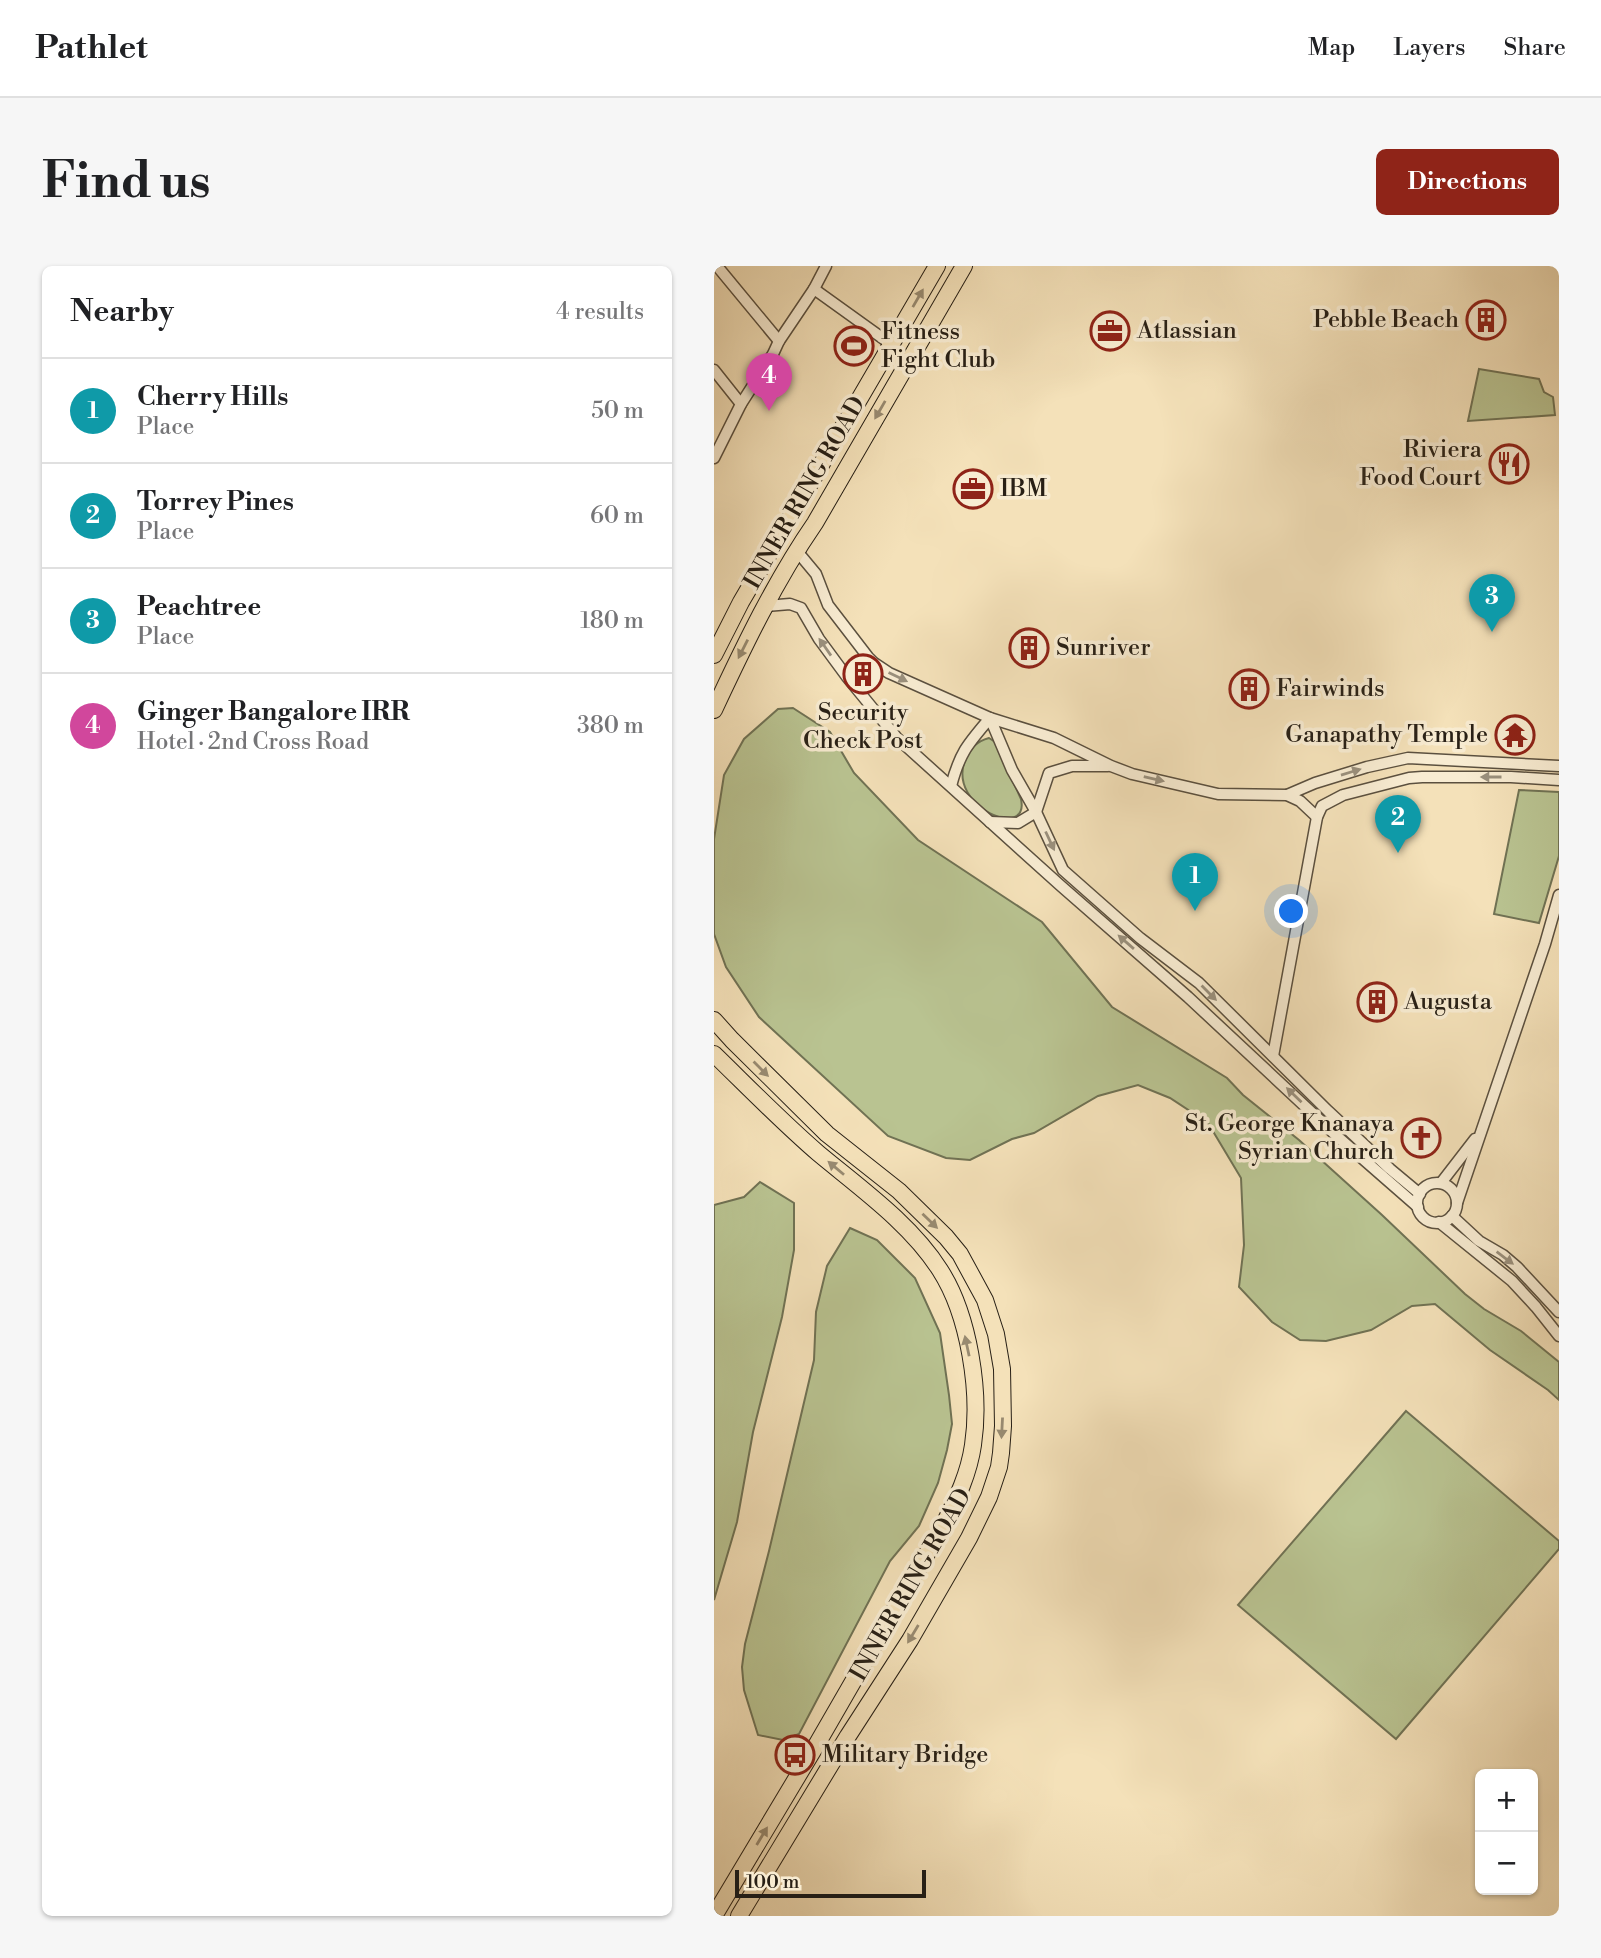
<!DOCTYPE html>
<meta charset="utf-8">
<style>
:root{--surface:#fff;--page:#f6f6f6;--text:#202124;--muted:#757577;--line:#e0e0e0;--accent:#8f2418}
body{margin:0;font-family:"Libre Bodoni",serif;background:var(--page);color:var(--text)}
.controls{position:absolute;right:21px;bottom:21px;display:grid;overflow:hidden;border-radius:10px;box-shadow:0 2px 5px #0004}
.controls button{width:63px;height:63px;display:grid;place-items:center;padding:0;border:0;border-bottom:2px solid var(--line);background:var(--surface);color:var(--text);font:35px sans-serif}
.scale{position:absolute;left:21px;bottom:18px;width:191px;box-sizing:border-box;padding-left:7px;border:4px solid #282016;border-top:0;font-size:19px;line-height:24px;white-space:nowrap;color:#282016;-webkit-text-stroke:5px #f8ecd2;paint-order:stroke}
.you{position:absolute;left:578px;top:646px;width:24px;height:24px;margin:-18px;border:5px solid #fff;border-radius:50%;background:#1a73e8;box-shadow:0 0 0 10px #1a73e833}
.badge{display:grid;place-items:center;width:46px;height:46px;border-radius:50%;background:var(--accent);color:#fff;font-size:23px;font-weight:700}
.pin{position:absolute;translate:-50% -58px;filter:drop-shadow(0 2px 4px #0008)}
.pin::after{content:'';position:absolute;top:37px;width:24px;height:21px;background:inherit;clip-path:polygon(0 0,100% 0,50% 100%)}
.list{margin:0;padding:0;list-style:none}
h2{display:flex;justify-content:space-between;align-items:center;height:91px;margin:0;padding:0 28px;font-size:30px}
h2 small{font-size:23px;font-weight:400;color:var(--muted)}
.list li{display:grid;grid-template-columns:46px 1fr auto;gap:21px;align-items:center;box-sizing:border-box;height:105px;padding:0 28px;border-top:2px solid var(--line)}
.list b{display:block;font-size:26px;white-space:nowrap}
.list p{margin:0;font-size:23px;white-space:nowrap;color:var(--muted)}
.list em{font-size:23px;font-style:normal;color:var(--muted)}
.map{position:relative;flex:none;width:845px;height:1650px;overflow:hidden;border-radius:10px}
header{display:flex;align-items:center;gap:42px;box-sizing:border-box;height:98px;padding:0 35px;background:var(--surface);border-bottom:2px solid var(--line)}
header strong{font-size:33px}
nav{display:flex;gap:38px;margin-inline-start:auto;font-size:24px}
.intro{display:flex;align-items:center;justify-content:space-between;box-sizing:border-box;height:168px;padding:0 42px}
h1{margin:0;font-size:49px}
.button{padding:18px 32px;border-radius:10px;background:var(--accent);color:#fff;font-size:24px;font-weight:700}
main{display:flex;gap:42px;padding:0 42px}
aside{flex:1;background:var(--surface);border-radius:10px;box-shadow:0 2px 5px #0004}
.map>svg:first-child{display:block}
.green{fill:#b9c391;stroke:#707254;stroke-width:2}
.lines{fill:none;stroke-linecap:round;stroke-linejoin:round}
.minor-casing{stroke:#5b503f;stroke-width:13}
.primary-casing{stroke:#282016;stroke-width:18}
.minor{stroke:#f8ecd2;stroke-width:10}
.primary{stroke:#f4e1b9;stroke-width:16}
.oneway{fill:#988a70}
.oneway2{fill:#9a907d}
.labels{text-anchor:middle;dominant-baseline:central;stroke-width:7;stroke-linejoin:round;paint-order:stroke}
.poi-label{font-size:24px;fill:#282016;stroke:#f8ecd2;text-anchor:start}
.street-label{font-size:24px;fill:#282016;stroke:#f8ecd2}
</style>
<header>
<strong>Pathlet</strong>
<nav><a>Map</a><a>Layers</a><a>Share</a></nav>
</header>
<div class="intro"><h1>Find us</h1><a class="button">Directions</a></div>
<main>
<aside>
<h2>Nearby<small>4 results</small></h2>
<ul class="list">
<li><span class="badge" style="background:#0f9aa8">1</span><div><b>Cherry Hills</b><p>Place</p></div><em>50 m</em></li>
<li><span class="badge" style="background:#0f9aa8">2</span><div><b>Torrey Pines</b><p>Place</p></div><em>60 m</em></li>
<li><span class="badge" style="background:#0f9aa8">3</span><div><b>Peachtree</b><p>Place</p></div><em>180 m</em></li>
<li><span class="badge" style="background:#d1479c">4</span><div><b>Ginger Bangalore IRR</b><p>Hotel · 2nd Cross Road</p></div><em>380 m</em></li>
</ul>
</aside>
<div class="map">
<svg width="845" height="1650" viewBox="0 0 845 1650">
<rect width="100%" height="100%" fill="#f4e1b9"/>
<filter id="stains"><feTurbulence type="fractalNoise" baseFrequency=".00286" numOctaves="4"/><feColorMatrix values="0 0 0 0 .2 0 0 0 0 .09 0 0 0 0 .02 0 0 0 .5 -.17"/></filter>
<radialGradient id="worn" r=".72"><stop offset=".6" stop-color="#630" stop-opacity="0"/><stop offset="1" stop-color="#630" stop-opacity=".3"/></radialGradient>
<g class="green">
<path d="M765 103 825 113 830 126 839 131 841 149 754 155Z"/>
<path d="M79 442 116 466 140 507 204 574 328 656 398 741 513 812 529 829 585 874 668 949 751 1028 770 1043 807 1065 845 1096V1134L834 1124 776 1084 721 1038 698 1040 657 1064 612 1075 586 1074 558 1056 525 1021 530 979 527 912 494 857 456 832 424 819 384 830 320 867 298 873 256 894 232 892 174 870 45 751 12 701 0 668V573L10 509 30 473 64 443Z"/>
<path d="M275 472 281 476 307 533C316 575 233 542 251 494 255 483 264 475 275 472Z"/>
<path d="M805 524 845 526V590L825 657 780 648Z"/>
<path d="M46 916 80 937V984L68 1051 39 1166 23 1256 0 1334V939L30 931Z"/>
<path d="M136 962 163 974 201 1012 226 1067 235 1129 238 1158 233 1184 224 1217 205 1260 176 1295 85 1468 69 1474 44 1469 30 1424 28 1401 31 1378 55 1285 100 1094 102 1046 113 1000Z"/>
<path d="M692 1145 845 1275V1283L682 1473 524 1339Z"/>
</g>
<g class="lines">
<g class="minor-casing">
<g id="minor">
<path d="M3 0 65 75"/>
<path d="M100 23 178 79"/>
<path d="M0 104 27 138"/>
<path d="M0 192 27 138 59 88 65 75 100 23 112 0"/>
<path d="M82 284 102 308 114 339 154 391 160 397 175 407 276 452 340 472 397 500 418 508 504 528 573 529 586 535 603 551"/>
<path d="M52 340 76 338 87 342 105 373 133 411 183 472 347 620 474 731 625 872 704 941"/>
<path d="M237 520C246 486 254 478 276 452L298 504 322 546 349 604 426 672 485 717 614 845 676 903 706 928"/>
<path d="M573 529 601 517 653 501 694 492 845 500"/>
<path d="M276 556 304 557 322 546 335 507 358 500H394"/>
<path d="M559 790 603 551 608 540 629 529 695 512 708 511H797L845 514"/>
<path d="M727 917 761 873"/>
<circle cx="723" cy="937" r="20"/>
<path d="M743 937 831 678 845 629"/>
<path d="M738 950 765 975 789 989 803 1001 845 1046"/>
<path d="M725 956 798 1015 822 1041 845 1070"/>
</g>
</g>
<g class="primary-casing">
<g id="primary">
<path d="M0 389 27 336 223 0"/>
<path d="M0 444C30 380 61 315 101 257L250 0"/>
<path d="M0 754 18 774 113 868 185 925 232 971 246 988 271 1034 282 1068 288 1103 289 1160 287 1187 285 1201 275 1231 255 1272 196 1374 134 1470 25 1650"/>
<path d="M0 788C34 821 68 856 104 887 146 922 197 958 226 1004 255 1049 267 1126 259 1179 255 1207 243 1233 230 1258L103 1478 0 1650"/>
</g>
</g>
<use href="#minor" class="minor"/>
<use href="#primary" class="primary"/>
</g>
<defs><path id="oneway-solid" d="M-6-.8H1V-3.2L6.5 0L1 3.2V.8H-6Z" transform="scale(1.75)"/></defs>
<g class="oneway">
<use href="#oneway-solid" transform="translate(204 32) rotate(-60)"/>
<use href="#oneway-solid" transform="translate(166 144) rotate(120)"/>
<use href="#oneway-solid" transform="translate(29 383) rotate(117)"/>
<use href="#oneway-solid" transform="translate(47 803) rotate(45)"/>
<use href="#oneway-solid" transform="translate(122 902) rotate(-140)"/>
<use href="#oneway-solid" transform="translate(216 955) rotate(44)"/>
<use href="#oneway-solid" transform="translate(253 1080) rotate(-102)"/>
<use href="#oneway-solid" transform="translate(288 1162) rotate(93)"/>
<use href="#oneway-solid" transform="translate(199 1368) rotate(121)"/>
<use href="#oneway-solid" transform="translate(48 1570) rotate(-59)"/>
</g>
<g class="oneway2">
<use href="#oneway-solid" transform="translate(111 381) rotate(-125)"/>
<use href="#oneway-solid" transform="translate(184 411) rotate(26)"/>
<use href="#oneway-solid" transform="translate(637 506) rotate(-17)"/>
<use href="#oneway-solid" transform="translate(777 511) rotate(-180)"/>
<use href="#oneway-solid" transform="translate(440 513) rotate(13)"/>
<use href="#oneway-solid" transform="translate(336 575) rotate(65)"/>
<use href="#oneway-solid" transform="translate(412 676) rotate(-139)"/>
<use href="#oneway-solid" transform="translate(495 727) rotate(45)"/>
<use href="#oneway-solid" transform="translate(580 829) rotate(-136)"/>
<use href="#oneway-solid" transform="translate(791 992) rotate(37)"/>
</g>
<defs>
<g id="building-ring" transform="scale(2.0125)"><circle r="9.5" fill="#f8ecd2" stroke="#8f2418" stroke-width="1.5"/><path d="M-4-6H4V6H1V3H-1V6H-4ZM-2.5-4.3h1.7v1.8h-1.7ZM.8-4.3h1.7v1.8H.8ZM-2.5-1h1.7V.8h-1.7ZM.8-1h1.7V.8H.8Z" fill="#8f2418"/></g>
<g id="office-ring" transform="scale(2.0125)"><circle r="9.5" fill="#f8ecd2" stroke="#8f2418" stroke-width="1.5"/><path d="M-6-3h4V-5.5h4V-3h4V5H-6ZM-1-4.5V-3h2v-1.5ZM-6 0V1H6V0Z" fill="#8f2418"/></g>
<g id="stadium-ring" transform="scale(2.0125)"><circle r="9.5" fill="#f8ecd2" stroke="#8f2418" stroke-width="1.5"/><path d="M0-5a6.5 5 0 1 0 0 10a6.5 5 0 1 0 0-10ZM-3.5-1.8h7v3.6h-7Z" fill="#8f2418"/></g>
<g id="restaurant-ring" transform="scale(2.0125)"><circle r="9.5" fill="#f8ecd2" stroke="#8f2418" stroke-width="1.5"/><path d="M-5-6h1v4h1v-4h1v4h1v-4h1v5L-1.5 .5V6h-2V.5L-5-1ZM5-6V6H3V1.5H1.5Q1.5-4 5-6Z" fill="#8f2418"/></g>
<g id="temple-ring" transform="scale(2.0125)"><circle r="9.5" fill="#f8ecd2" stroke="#8f2418" stroke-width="1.5"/><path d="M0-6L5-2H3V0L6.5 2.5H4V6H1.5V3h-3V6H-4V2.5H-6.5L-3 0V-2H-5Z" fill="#8f2418"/></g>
<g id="church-ring" transform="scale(2.0125)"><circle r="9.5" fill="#f8ecd2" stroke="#8f2418" stroke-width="1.5"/><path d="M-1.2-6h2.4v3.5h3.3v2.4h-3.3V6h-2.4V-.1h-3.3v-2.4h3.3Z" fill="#8f2418"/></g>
<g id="bus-ring" transform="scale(2.0125)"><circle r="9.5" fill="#f8ecd2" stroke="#8f2418" stroke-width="1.5"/><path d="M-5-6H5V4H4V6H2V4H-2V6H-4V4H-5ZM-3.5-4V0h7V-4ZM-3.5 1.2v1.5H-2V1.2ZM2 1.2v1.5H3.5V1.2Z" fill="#8f2418"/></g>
</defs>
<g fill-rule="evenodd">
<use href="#building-ring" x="772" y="54"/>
<use href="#office-ring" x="396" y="65"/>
<use href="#stadium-ring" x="140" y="80"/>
<use href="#restaurant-ring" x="795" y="198"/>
<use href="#office-ring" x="259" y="223"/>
<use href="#building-ring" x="315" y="382"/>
<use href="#building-ring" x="149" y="408"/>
<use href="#building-ring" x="535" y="423"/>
<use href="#temple-ring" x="801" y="469"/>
<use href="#building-ring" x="663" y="736"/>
<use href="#church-ring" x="707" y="872"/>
<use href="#bus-ring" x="81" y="1489"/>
</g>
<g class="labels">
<g class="poi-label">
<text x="745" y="54" text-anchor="end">Pebble Beach</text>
<text x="423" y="65">Atlassian</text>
<text x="167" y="66">Fitness<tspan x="167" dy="28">Fight Club</tspan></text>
<text x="768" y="184" text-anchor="end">Riviera<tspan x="768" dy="28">Food Court</tspan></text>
<text x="286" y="223">IBM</text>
<text x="342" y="382">Sunriver</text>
<text x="562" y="423">Fairwinds</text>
<text x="149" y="447" text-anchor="middle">Security<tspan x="149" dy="28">Check Post</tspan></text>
<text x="774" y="469" text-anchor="end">Ganapathy Temple</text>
<text x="690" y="736">Augusta</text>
<text x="680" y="858" text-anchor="end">St. George Knanaya<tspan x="680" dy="28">Syrian Church</tspan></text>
<text x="108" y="1489">Military Bridge</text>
</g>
<g class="street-label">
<text transform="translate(91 227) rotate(-60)">INNER RING ROAD</text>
<text transform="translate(197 1319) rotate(-60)">INNER RING ROAD</text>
</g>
</g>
<rect width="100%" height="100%" filter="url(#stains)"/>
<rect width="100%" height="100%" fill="url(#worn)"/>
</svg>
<div class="controls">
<button>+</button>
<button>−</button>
</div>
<div class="scale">100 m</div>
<div class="you"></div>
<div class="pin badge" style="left:481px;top:645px;background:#0f9aa8">1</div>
<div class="pin badge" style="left:684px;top:587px;background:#0f9aa8">2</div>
<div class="pin badge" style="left:778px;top:366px;background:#0f9aa8">3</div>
<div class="pin badge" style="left:55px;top:145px;background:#d1479c">4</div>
</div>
</main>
